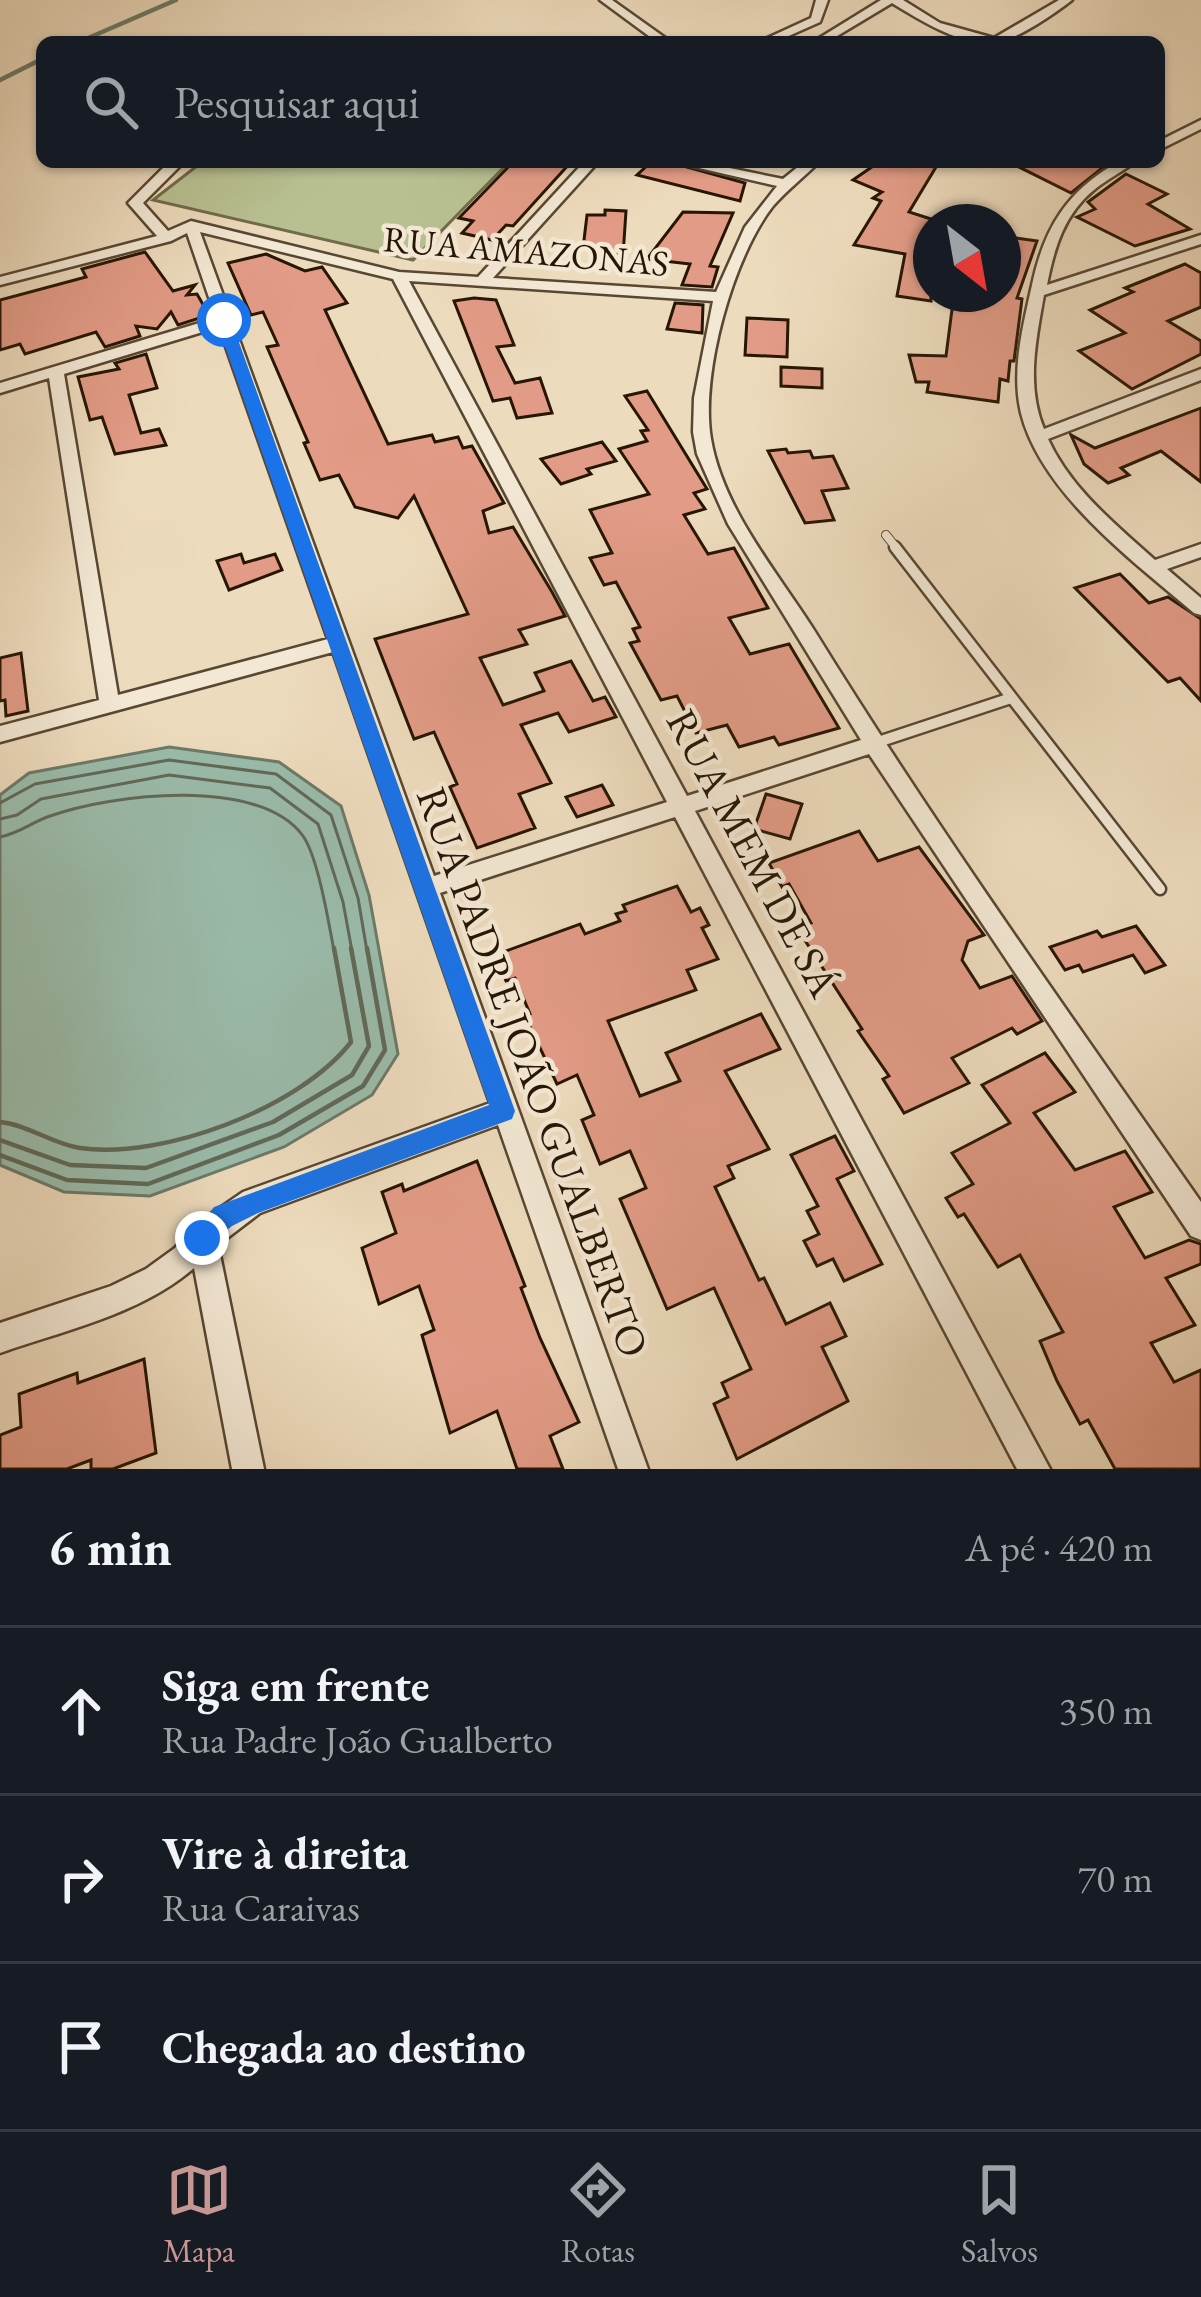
<!DOCTYPE html>
<html lang="pt">
<meta charset="utf-8">
<style>
:root{--surface:#171b24;--page:#242831;--text:#f1f3f6;--muted:#9ea1a6;--line:#363941;--accent:#c59692}
body{margin:0;font-family:"EB Garamond",serif;background:var(--page);color:var(--text)}
.compass{position:absolute;left:913px;top:204px;width:108px;height:108px;border-radius:50%;background:var(--surface);box-shadow:0 3px 9px #0004;rotate:149deg}
.stop{position:absolute;width:36px;height:36px;margin:-27px;border:9px solid #1a73e8;border-radius:50%;background:#fff}
.stop.end{background:#1a73e8;border-color:#fff;box-shadow:0 3px 12px #0008}
.list{margin:0;padding:0;list-style:none}
h2{display:flex;justify-content:space-between;align-items:center;height:156px;margin:0;padding:0 48px;font-size:51px}
h2 small{font-size:39px;font-weight:400;color:var(--muted)}
.list li{display:grid;grid-template-columns:78px 1fr auto;gap:36px;align-items:center;box-sizing:border-box;height:168px;padding:0 48px;border-top:3px solid var(--line)}
.list b{display:block;font-size:45px;white-space:nowrap}
.list p{margin:0;font-size:39px;white-space:nowrap;color:var(--muted)}
.list em{font-size:39px;font-style:normal;color:var(--muted)}
.icon{flex:none;width:66px;height:66px;fill:none;stroke:currentColor;stroke-width:2;stroke-linecap:round;stroke-linejoin:round}
.map{position:relative;flex:none;width:1201px;height:1469px;overflow:hidden}
.search{position:absolute;background:var(--surface);box-shadow:0 3px 9px #0004;left:36px;right:36px;top:36px;height:132px;display:flex;align-items:center;gap:30px;box-sizing:border-box;padding:0 42px;border-radius:18px;color:var(--muted);font-size:45px}
.sheet{height:660px;background:var(--surface)}
nav{display:flex;justify-content:space-around;align-items:center;box-sizing:border-box;height:168px;border-top:3px solid var(--line);background:var(--surface);font-size:33px;color:var(--muted)}
nav a{display:grid;justify-items:center;gap:6px}
nav .on{color:var(--accent)}
.map>svg:first-child{display:block}
.green{fill:#b8c091;stroke:#706b4a;stroke-width:3}
.water{fill:#9abcab;stroke:#6c7a68;stroke-width:3}
.lines{fill:none;stroke-linecap:round;stroke-linejoin:round}
.shore-far1{stroke:#606958;stroke-width:3}
.shore{stroke:#606958;stroke-width:4.5}
.stream{stroke:#6c7a68;stroke-width:4.5}
.building{fill:#e29b86;stroke:#271604;stroke-width:3}
.lane-far1-casing{stroke:#584732;stroke-width:10}
.lane-casing{stroke:#584732;stroke-width:15}
.street-casing{stroke:#584732;stroke-width:5}
.lane-far1{stroke:#f3e8d4;stroke-width:8}
.lane{stroke:#f3e8d4;stroke-width:10}
.street{fill:#f3e8d4;fill-rule:evenodd}
.route{fill:#1a73e8}
.labels{text-anchor:middle;dominant-baseline:central;stroke-width:9;stroke-linejoin:round;paint-order:stroke}
.far-street-label{font-size:36px;fill:#271604;stroke:#f3e8d4}
.street-label{font-size:42px;fill:#271604;stroke:#f3e8d4}
</style>
<div class="map">
<svg width="1201" height="1469" viewBox="0 0 1201 1469">
<rect width="100%" height="100%" fill="#eddbbd"/>
<filter id="stains"><feTurbulence type="fractalNoise" baseFrequency=".00167" numOctaves="4"/><feColorMatrix values="0 0 0 0 .2 0 0 0 0 .09 0 0 0 0 .02 0 0 0 .5 -.17"/></filter>
<radialGradient id="worn" r=".72"><stop offset=".6" stop-color="#630" stop-opacity="0"/><stop offset="1" stop-color="#630" stop-opacity=".3"/></radialGradient>
<path class="green" d="M202 162H509L413 260 153 200Z"/>
<path class="water" d="M169 747 279 762 341 806 369 895 398 1054 372 1095 284 1147 150 1196 64 1192 0 1165V795L29 773Z"/>
<g class="lines">
<g class="shore-far1">
<path d="M0 803 35 784 169 760 276 774 331 815 358 898 367 951"/>
<path d="M0 819 17 815 41 799 169 775 270 788 318 824 343 902 352 951"/>
<path d="M0 837C20 833 32 822 50 816 111 794 260 776 303 836 318 857 329 924 334 951"/>
</g>
<g class="shore">
<path d="M0 1122C29 1125 52 1144 80 1148 162 1160 300 1108 351 1042L334 948"/>
<path d="M0 1140 70 1165 146 1168 273 1122 352 1075 369 1046 351 948"/>
<path d="M0 1155 67 1180 148 1184 279 1135 363 1086 385 1050 367 948"/>
</g>
<g class="stream">
<path d="M79 42 176 0"/>
<path d="M0 80 42 59"/>
</g>
</g>
<g class="building">
<path d="M513 162H571L513 226 506 225 492 240 462 233 473 221 459 218Z"/>
<path d="M651 162H669L745 183 740 201 637 175Z"/>
<path d="M879 162 936 167 909 212 931 219 922 240 931 242V301L897 296 905 254 854 245 881 201 873 198 882 192 853 180Z"/>
<path d="M1009 162H1100L1106 165 1071 193Z"/>
<path d="M1126 174 1167 194 1148 204 1190 229 1135 246 1077 217 1095 209 1088 202Z"/>
<path d="M605 210 626 211 623 256 594 252 584 240 587 215H605Z"/>
<path d="M683 212 733 213 710 266 718 267 712 287 682 285 690 264 647 259Z"/>
<path d="M1003 236 1037 241 1017 298 1022 299 1014 361H1010L1008 381 1000 379 998 402 927 392 929 382H916L909 355 946 356 954 294H1003Z"/>
<path d="M145 252 173 291 195 285 187 295 197 294 209 315 178 325 171 312 157 329 136 326 140 336 105 347 96 332 25 354 20 344 0 350V300L86 277 82 269Z"/>
<path d="M266 254 305 271 322 267 347 303 325 310 388 444 432 435 435 442 458 437 463 448 472 446 504 503 483 511 489 533 513 527 552 592 565 616 519 630 527 644 480 658 503 705 544 691 535 673 571 661 593 701 605 697 616 717 569 732 558 713 521 725 551 783 519 794 535 828 477 848 450 787 457 784 434 732 414 739 375 639 468 614 414 496 398 518 355 507 339 475 320 480 304 443 308 442 267 347 278 345 263 312 251 315 228 263Z"/>
<path d="M1185 264 1201 273V307L1168 321 1201 341V354L1132 389 1079 351 1125 333 1090 310 1133 292 1125 288Z"/>
<path d="M474 298 496 300 514 345 497 347 515 383 540 378 552 413 517 418 510 398 493 401 454 301Z"/>
<path d="M675 303 703 305 702 333 667 329Z"/>
<path d="M747 318 788 320 787 357 745 355Z"/>
<path d="M146 354 157 388 129 395 141 433 159 429 166 445 115 454 102 417 90 420 78 377 119 369 115 363Z"/>
<path d="M781 367 822 369V388L781 386Z"/>
<path d="M647 391 707 489 694 493 705 509 684 515 708 554 734 548 768 608 729 618 750 654 789 644 839 728 779 745 774 737 739 747 727 725 696 733 677 696 661 700 630 643 639 641 633 629 640 627 616 582 604 585 590 558 612 553 590 510 649 494 619 449 647 441 641 431 648 430 625 396Z"/>
<path d="M1201 408V482L1161 451 1121 468 1129 475 1108 483 1084 464 1071 435 1095 448Z"/>
<path d="M602 442 616 461 587 469 591 474 561 484 541 459Z"/>
<path d="M786 449 788 453 810 451 813 458 833 456 848 488 822 491 834 520 805 523 768 451Z"/>
<path d="M241 554 244 563 275 554 282 570 229 590 217 561Z"/>
<path d="M1120 574 1149 603 1168 597 1201 619V701L1180 678 1168 682 1075 588Z"/>
<path d="M21 653 28 711 6 716 5 700 0 701V658Z"/>
<path d="M602 785 613 805 577 817 566 797Z"/>
<path d="M766 794 802 804 790 839 754 829Z"/>
<path d="M859 831 878 861 919 847 984 935 968 941 962 960 980 988 1012 976 1042 1021 1017 1034 1012 1028 952 1058 969 1083 904 1113 883 1079 889 1076 858 1031 862 1029 797 928 811 923 789 884 782 887 769 863Z"/>
<path d="M677 886 691 912 700 908 709 925 702 928 718 959 687 970 696 990 608 1021 640 1096 680 1081 666 1053 761 1014 780 1049 725 1071 769 1149 728 1166 734 1178 715 1187 759 1280 764 1278 786 1324 830 1303 846 1336 822 1347 848 1401 737 1459 714 1404 728 1397 722 1383 751 1369 714 1288 667 1309 620 1199 646 1188 630 1151 600 1164 582 1120 594 1115 577 1075 557 1084 525 1016 530 1014 515 978 506 981 495 955 580 924 585 934 620 921 616 914 626 911 623 905Z"/>
<path d="M1136 926 1165 965 1145 973 1133 955 1083 972 1079 965 1065 970 1050 947 1097 931 1102 937Z"/>
<path d="M1045 1053 1075 1092 1034 1113 1075 1170 1125 1151 1152 1192 1114 1207 1145 1258 1189 1240 1201 1244V1264L1166 1278 1195 1325 1151 1343 1174 1382 1201 1370V1469H1115L1088 1420 1080 1424 1057 1381 1040 1341 1063 1332 1020 1255 998 1267 964 1214 958 1217 946 1198 973 1184 952 1153 1010 1123 982 1085Z"/>
<path d="M835 1136 854 1171 837 1179 882 1264 844 1281 833 1259 817 1266 804 1241 819 1234 807 1211 818 1206 791 1155Z"/>
<path d="M477 1161 525 1286 521 1288 540 1338 579 1422 550 1436 563 1469H517L497 1411 450 1433 422 1335 434 1330 419 1286 379 1304 362 1248 396 1233 382 1192 402 1184 404 1191Z"/>
<path d="M144 1359 156 1453 113 1469H91V1460L67 1469H0V1435L21 1427 19 1394 77 1373 78 1383Z"/>
</g>
<g class="lines">
<g class="lane-far1-casing">
<path id="lane-far1" d="M886 535 898 550"/>
</g>
<g class="lane-casing">
<g id="lane">
<path d="M895 547 1160 889"/>
<path d="M872 744 1011 698"/>
</g>
</g>
<g class="street-casing">
<g id="street">
<path d="M600 0H612L671 42H657Z"/>
<path d="M816 0H828L820 22 775 42H759L811 18Z"/>
<path d="M881 0H903L940 23 994 38 1059 0H1072C1057 12 1016 40 998 42 961 47 922 21 892 3L827 42H813Z"/>
<path d="M1201 120V129L1159 150V141Z"/>
<path d="M169 162H184L143 203 168 231 191 221 399 272 478 277 584 162H598L493 278 716 292 745 227 777 186 673 162H700L783 179 804 162H819C804 177 787 190 773 206 733 257 700 375 711 439 723 509 777 572 814 630 935 826 1069 1013 1201 1202V1240L1191 1236 869 754 695 811 1050 1469H1017L675 817 440 893 648 1469H618L498 1125 260 1213 218 1245 264 1469H232L194 1268C141 1314 65 1330 0 1353V1323L111 1286 146 1269 175 1248 192 1227 243 1192 490 1103 333 652 0 742V726L99 700 49 378 0 393V383L216 318 187 233 171 241 0 285V277L157 236 128 203ZM200 232 393 279 667 802 434 876ZM409 281 713 301 694 398 693 432 697 454 728 524 861 740 687 796ZM219 327 328 639 118 695 64 374Z"/>
<path d="M1118 162H1135C1122 172 1107 179 1094 190 1064 214 1054 249 1047 285L1201 235V244L1044 295C1036 340 1026 386 1044 429L1201 369V380L1048 439C1070 488 1116 525 1155 560L1201 544V557L1167 569 1201 598V615L1194 613C1133 561 1041 493 1021 413 1011 371 1023 326 1032 285 1044 228 1067 191 1118 162Z"/>
</g>
</g>
<use href="#lane-far1" class="lane-far1"/>
<use href="#lane" class="lane"/>
<use href="#street" class="street"/>
</g>
<path class="route" d="M224 316 231 320 515 1111 512 1119 258 1213 232 1226 202 1250 193 1247 189 1238 214 1207 489 1105 216 320Z"/>
<g class="labels">
<g class="far-street-label">
<text transform="translate(526 251) rotate(5)">RUA AMAZONAS</text>
</g>
<g class="street-label">
<text transform="translate(753 853) rotate(62)">RUA MEM DE SÁ</text>
<text transform="translate(533 1072) rotate(70)">RUA PADRE JOÃO GUALBERTO</text>
</g>
</g>
<rect width="100%" height="100%" filter="url(#stains)"/>
<rect width="100%" height="100%" fill="url(#worn)"/>
</svg>
<svg class="compass" viewBox="-18 -18 36 36"><path d="M0-13l5 13h-10z" fill="#e53935"/><path d="M0 13l5-13h-10z" fill="#9ea1a6"/></svg>
<div class="stop" style="left:224px;top:320px"></div>
<div class="stop end" style="left:202px;top:1238px"></div>
<div class="search"><svg class="icon" aria-label="search" viewBox="0 0 24 24"><circle cx="10" cy="10" r="6"/><path d="M15 15l6 6"/></svg>Pesquisar aqui</div>
</div>
<section class="sheet">
<h2>6 min<small>A pé · 420 m</small></h2>
<ul class="list">
<li><svg class="icon" aria-label="ahead" viewBox="0 0 24 24"><path d="M12 20V5M6 11l6-6 6 6"/></svg><div><b>Siga em frente</b><p>Rua Padre João Gualberto</p></div><em>350 m</em></li>
<li><svg class="icon" aria-label="right" viewBox="0 0 24 24"><path d="M7 20v-9h11M14 6l5 5-5 5"/></svg><div><b>Vire à direita</b><p>Rua Caraivas</p></div><em>70 m</em></li>
<li><svg class="icon" aria-label="arrive" viewBox="0 0 24 24"><path d="M6 21V4h12l-3 4 3 4H6"/></svg><div><b>Chegada ao destino</b></div></li>
</ul>
</section>
<nav>
<a class="on"><svg class="icon" aria-label="map" viewBox="0 0 24 24"><path d="M3 6l6-2 6 2 6-2v14l-6 2-6-2-6 2zM9 4v14M15 6v14"/></svg>Mapa</a>
<a><svg class="icon" aria-label="directions" viewBox="0 0 24 24"><path d="M12 3l9 9-9 9-9-9zM9 14v-3h6M13 9l2 2-2 2"/></svg>Rotas</a>
<a><svg class="icon" aria-label="saved" viewBox="0 0 24 24"><path d="M7 4h10v16l-5-4-5 4z"/></svg>Salvos</a>
</nav>
